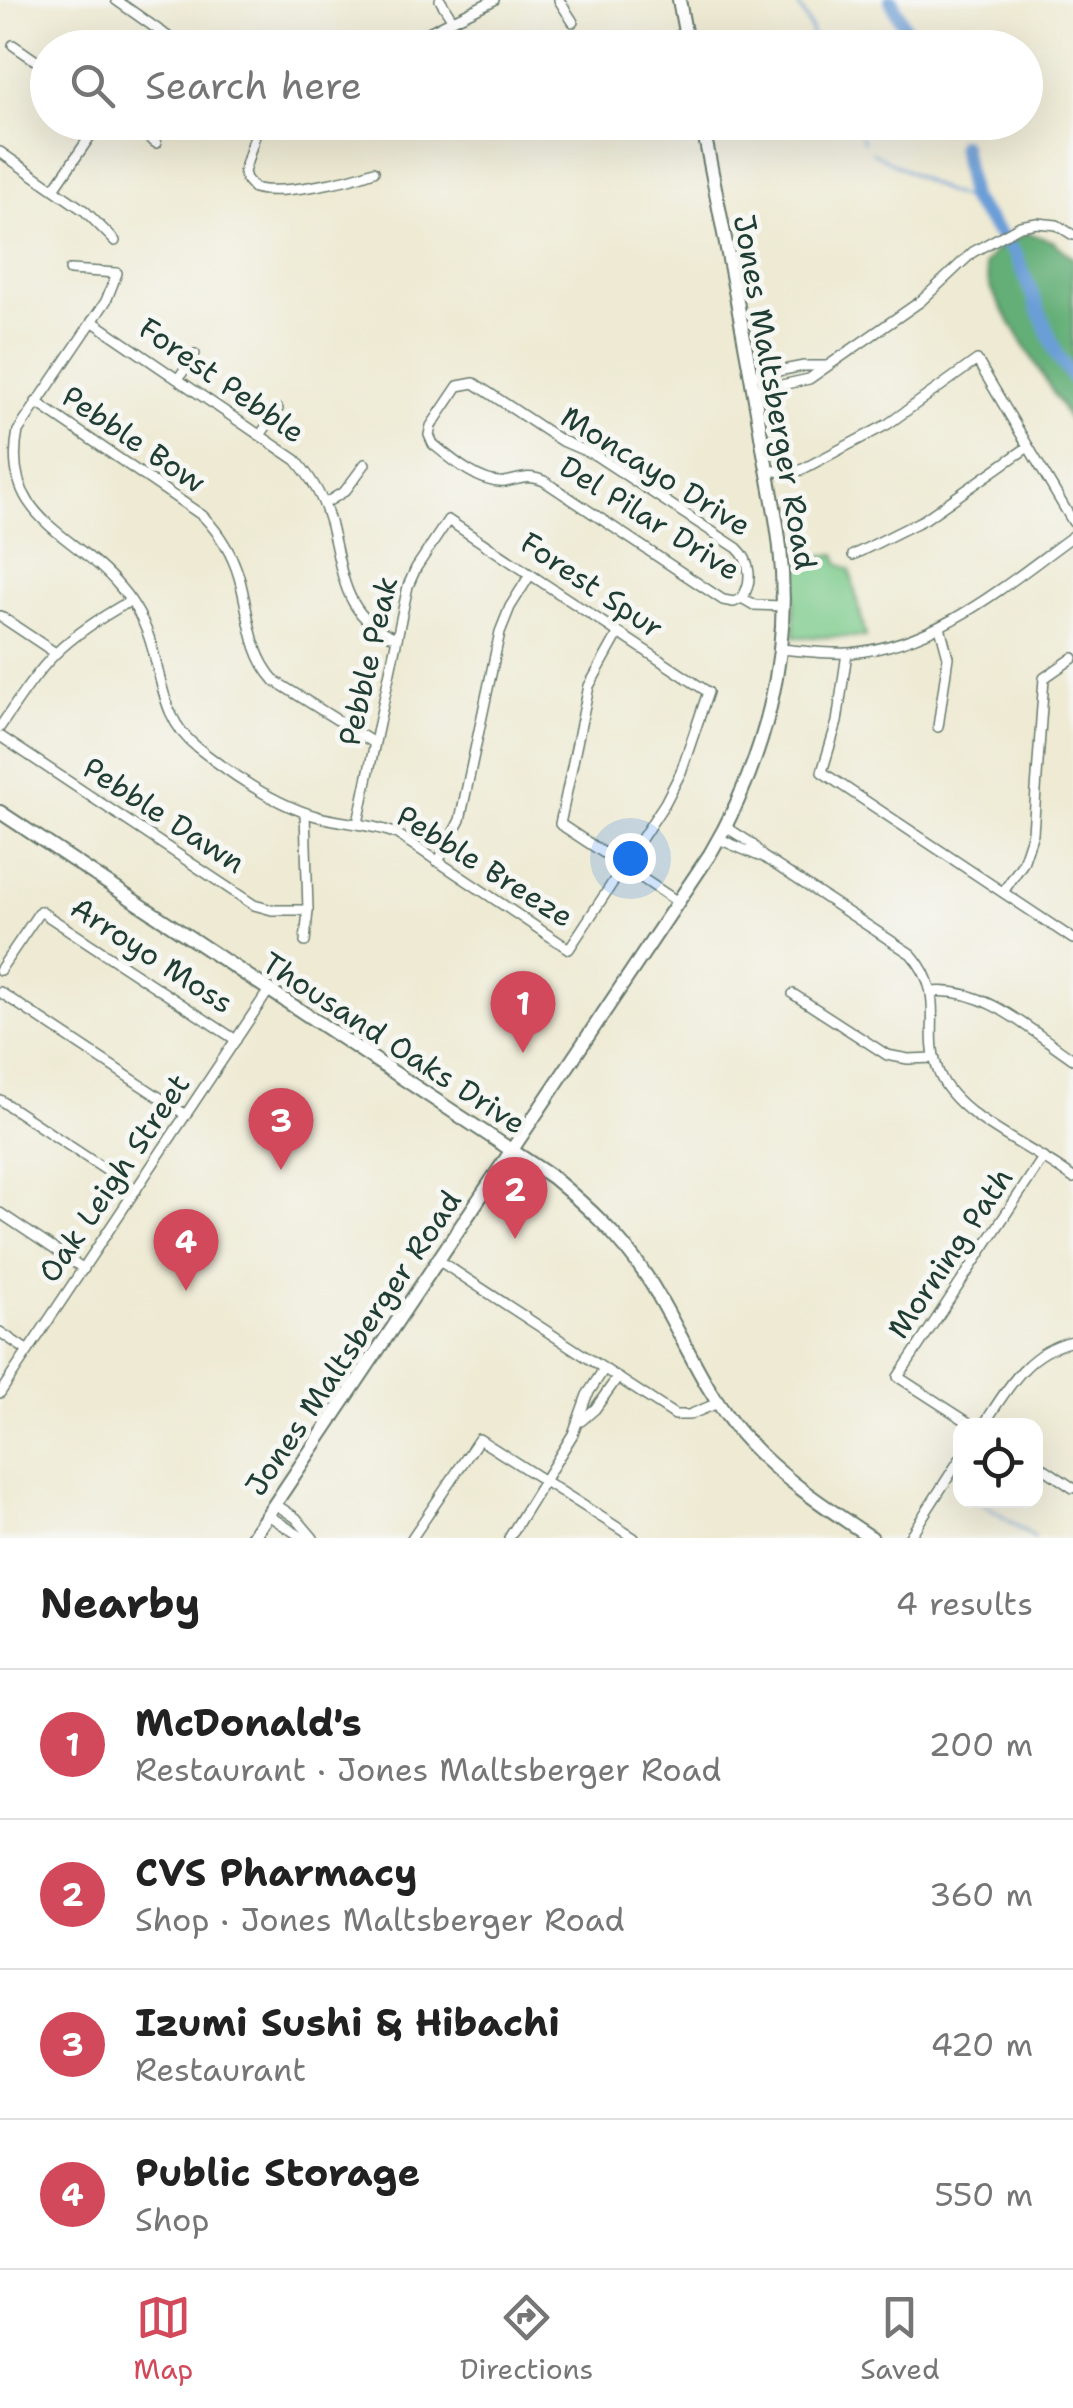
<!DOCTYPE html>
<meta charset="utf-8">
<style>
:root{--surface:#fff;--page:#f2f2f2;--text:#222;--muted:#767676;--line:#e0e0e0;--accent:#d1495b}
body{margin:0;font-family:"Shantell Sans",sans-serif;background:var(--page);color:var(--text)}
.controls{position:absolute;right:30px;bottom:30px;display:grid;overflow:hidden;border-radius:20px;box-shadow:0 10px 40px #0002}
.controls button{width:90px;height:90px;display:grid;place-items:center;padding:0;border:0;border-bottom:2px solid var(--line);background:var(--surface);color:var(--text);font:50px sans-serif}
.you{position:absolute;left:630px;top:858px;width:35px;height:35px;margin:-25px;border:8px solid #fff;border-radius:50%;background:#1a73e8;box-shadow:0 0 0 15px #1a73e833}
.badge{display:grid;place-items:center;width:65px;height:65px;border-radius:50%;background:var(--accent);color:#fff;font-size:32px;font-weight:700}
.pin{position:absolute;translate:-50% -82px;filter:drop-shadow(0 2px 5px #0008)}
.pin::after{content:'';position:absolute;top:52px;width:35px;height:30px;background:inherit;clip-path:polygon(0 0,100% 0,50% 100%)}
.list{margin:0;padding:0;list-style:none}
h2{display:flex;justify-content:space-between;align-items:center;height:130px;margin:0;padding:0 40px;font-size:42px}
h2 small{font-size:32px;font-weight:400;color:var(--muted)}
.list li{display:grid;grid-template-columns:65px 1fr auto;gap:30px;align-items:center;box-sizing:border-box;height:150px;padding:0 40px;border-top:2px solid var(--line)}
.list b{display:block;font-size:38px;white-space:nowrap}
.list p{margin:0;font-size:32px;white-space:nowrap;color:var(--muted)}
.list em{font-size:32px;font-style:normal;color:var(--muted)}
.icon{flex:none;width:55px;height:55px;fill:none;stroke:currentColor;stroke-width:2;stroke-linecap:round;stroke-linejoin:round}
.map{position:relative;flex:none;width:1073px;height:1538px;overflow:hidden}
.search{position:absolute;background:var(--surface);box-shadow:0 10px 40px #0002;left:30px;right:30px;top:30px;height:110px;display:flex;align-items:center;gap:25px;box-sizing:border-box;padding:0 35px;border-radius:55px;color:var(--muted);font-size:38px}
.sheet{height:730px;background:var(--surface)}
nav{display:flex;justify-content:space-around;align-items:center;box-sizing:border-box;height:140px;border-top:2px solid var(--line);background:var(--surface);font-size:28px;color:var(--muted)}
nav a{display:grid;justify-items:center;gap:5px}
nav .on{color:var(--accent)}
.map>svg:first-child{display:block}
.green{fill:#7bcb8b;stroke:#4d8460;stroke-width:2.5}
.forest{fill:#64af77;stroke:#427656;stroke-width:2.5}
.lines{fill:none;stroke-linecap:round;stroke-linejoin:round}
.stream{stroke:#6b9ed7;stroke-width:2.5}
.river{stroke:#6b9ed7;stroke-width:14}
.minor-casing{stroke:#677a6c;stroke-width:12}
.secondary-casing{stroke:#677a6c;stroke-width:16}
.minor{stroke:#fff;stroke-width:9}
.secondary{stroke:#fff;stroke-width:12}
.labels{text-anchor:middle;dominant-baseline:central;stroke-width:10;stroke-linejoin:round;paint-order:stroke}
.street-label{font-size:30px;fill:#1f3d34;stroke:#f6f6f2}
</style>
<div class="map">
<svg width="1073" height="1538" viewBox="0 0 1073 1538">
<rect width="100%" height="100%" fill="#f6f6f2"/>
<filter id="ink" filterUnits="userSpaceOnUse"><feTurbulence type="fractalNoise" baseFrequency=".01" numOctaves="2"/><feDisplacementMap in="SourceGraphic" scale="20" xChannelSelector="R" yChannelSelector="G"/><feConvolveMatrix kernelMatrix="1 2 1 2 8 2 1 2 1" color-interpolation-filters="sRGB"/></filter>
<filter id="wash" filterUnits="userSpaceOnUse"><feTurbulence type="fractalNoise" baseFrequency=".0048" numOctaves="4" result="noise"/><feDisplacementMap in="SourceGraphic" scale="40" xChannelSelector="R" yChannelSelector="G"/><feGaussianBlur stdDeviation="2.25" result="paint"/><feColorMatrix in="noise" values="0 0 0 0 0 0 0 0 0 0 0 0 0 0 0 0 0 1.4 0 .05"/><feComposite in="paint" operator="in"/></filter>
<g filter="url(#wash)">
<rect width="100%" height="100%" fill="#eeead3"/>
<path class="green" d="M836 554 839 564 850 570 866 637H794V559Z"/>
<path class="forest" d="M1028 233 1053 241 1073 258V426L991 290 985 264 996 250Z"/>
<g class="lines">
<g class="stream">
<path d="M796 0 811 29 814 48"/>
<path d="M853 122 864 142"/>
<path d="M872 152 948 193 971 199"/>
<path d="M958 1488 960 1490"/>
<path d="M977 1500 1035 1538"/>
</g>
<g class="river">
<path d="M891 0 915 48"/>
<path d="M962 145 971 199 1016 255 1057 355 1073 378"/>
</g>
</g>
</g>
<g filter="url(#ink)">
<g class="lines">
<g class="minor-casing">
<g id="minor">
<path d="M116 0 184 48"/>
<path d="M440 0 452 19"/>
<path d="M559 0 573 22"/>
<path d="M13 45 48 69"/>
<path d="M152 48 162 32"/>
<path d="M344 48 360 43 386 48"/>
<path d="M387 48 404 44 494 0"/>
<path d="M126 122 156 143"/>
<path d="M259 122 244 172 246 179 254 188C280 196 348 181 374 171"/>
<path d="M0 152 85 211 115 241"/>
<path d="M54 189 100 122"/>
<path d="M70 270 117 273 106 301 18 431C0 520 77 534 120 587 135 604 146 625 152 647 163 685 164 722 198 748 232 775 274 804 316 816 343 824 370 823 397 834L569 949 665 803 681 772 708 692 448 520 416 568 408 586 358 823"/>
<path d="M92 321 296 460C312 479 324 499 330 522 343 570 342 619 397 638"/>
<path d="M751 376 804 366H826"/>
<path d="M178 379 195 354"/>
<path d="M754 391 809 379 921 301 973 252 1020 226 1037 223 1057 225 1073 235"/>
<path d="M36 402 203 516C220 534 232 553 239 577 250 614 248 651 275 681L374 743"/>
<path d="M261 434 278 409"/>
<path d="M768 470 790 473 801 470 888 424 977 360 1073 522"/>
<path d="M324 504 345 491 365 464"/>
<path d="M853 555 925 519 1028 447"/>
<path d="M742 598 734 602 723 600 544 481C528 474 521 479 505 482 481 485 450 458 433 444L429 435 431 426 458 386 474 383 560 440 595 455 737 548C751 561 753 582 742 598L754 605 783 606"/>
<path d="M0 616 54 652"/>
<path d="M618 634 589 686 560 824 678 902"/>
<path d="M780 649C803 651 826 654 850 653 938 645 1004 586 1073 536"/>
<path d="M847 653 837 722 822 772 1073 939"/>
<path d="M0 727C44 661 60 640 130 601"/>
<path d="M938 727 948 657 940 627"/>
<path d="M0 736 254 905 272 910H308"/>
<path d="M726 827 751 843 762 856 911 954C949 997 921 1029 939 1073 958 1119 1034 1147 1073 1178"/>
<path d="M719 839 759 856"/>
<path d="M438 862 460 820 500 632 510 607 530 575"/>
<path d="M1003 892 1023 863 1033 833 1044 678 1073 658"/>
<path d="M305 942 308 910 305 813"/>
<path d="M0 970 40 911 236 1040"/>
<path d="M0 992 186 1115"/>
<path d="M932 992C985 987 1030 1030 1073 1059"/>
<path d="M793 994 887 1055 908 1059 934 1058"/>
<path d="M0 1100 136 1190"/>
<path d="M0 1213 84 1269"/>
<path d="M438 1260 675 1415H689L718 1403"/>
<path d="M0 1332 28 1351"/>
<path d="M0 1393 269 990"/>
<path d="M581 1421 595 1409 617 1378"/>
<path d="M974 1426 898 1377 1043 1158"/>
<path d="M983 1426C1007 1389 1027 1351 1073 1341"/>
<path d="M1036 1463 1073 1488"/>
<path d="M275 1504 296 1518 313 1538"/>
<path d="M268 1515 303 1538"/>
<path d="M412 1538 479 1439 634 1538"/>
<path d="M509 1538 573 1434 587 1395 604 1369"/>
<path d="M909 1538 960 1459"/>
</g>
</g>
<g class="secondary-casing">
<g id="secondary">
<path d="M679 0 688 48"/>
<path d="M0 812 552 1177C587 1206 622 1238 647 1277 680 1328 701 1387 741 1434 779 1477 825 1507 872 1538"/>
<path d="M252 1538 710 854C765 761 792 656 780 548 776 508 766 469 760 429 743 326 722 224 702 122"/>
</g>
</g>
<use href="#minor" class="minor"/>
<use href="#secondary" class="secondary"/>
</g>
</g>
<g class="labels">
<g class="street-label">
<text transform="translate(222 380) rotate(35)">Forest Pebble</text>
<text transform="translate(775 392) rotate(80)">Jones Maltsberger Road</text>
<text transform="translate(134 439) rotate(34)">Pebble Bow</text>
<text transform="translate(656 471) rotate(32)">Moncayo Drive</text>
<text transform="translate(650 518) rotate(32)">Del Pilar Drive</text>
<text transform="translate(592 585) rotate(34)">Forest Spur</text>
<text transform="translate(368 661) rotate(-77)">Pebble Peak</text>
<text transform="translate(164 815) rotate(33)">Pebble Dawn</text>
<text transform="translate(485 866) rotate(32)">Pebble Breeze</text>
<text transform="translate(152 955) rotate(33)">Arroyo Moss</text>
<text transform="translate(394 1043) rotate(33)">Thousand Oaks Drive</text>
<text transform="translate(114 1178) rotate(-56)">Oak Leigh Street</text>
<text transform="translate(950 1253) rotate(-56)">Morning Path</text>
<text transform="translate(353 1343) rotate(-56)">Jones Maltsberger Road</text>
</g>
</g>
</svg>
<div class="controls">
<button><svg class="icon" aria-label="locate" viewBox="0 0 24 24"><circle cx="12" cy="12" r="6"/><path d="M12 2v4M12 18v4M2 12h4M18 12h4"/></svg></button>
</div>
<div class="you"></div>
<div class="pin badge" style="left:523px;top:1053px">1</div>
<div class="pin badge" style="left:515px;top:1239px">2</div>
<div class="pin badge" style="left:281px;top:1170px">3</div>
<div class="pin badge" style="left:186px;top:1291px">4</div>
<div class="search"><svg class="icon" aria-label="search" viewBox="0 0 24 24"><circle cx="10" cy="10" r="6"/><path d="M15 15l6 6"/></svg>Search here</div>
</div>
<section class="sheet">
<h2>Nearby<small>4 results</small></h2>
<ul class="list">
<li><span class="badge">1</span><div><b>McDonald's</b><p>Restaurant · Jones Maltsberger Road</p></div><em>200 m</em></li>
<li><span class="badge">2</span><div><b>CVS Pharmacy</b><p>Shop · Jones Maltsberger Road</p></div><em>360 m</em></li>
<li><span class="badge">3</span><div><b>Izumi Sushi &amp; Hibachi</b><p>Restaurant</p></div><em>420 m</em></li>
<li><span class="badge">4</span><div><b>Public Storage</b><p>Shop</p></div><em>550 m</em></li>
</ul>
</section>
<nav>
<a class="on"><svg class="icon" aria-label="map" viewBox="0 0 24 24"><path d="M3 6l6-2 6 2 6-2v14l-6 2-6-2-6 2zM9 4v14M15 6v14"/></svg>Map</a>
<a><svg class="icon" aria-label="directions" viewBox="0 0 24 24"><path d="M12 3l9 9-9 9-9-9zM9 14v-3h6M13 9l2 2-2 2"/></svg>Directions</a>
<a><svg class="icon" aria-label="saved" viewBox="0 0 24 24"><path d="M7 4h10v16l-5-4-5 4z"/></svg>Saved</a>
</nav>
